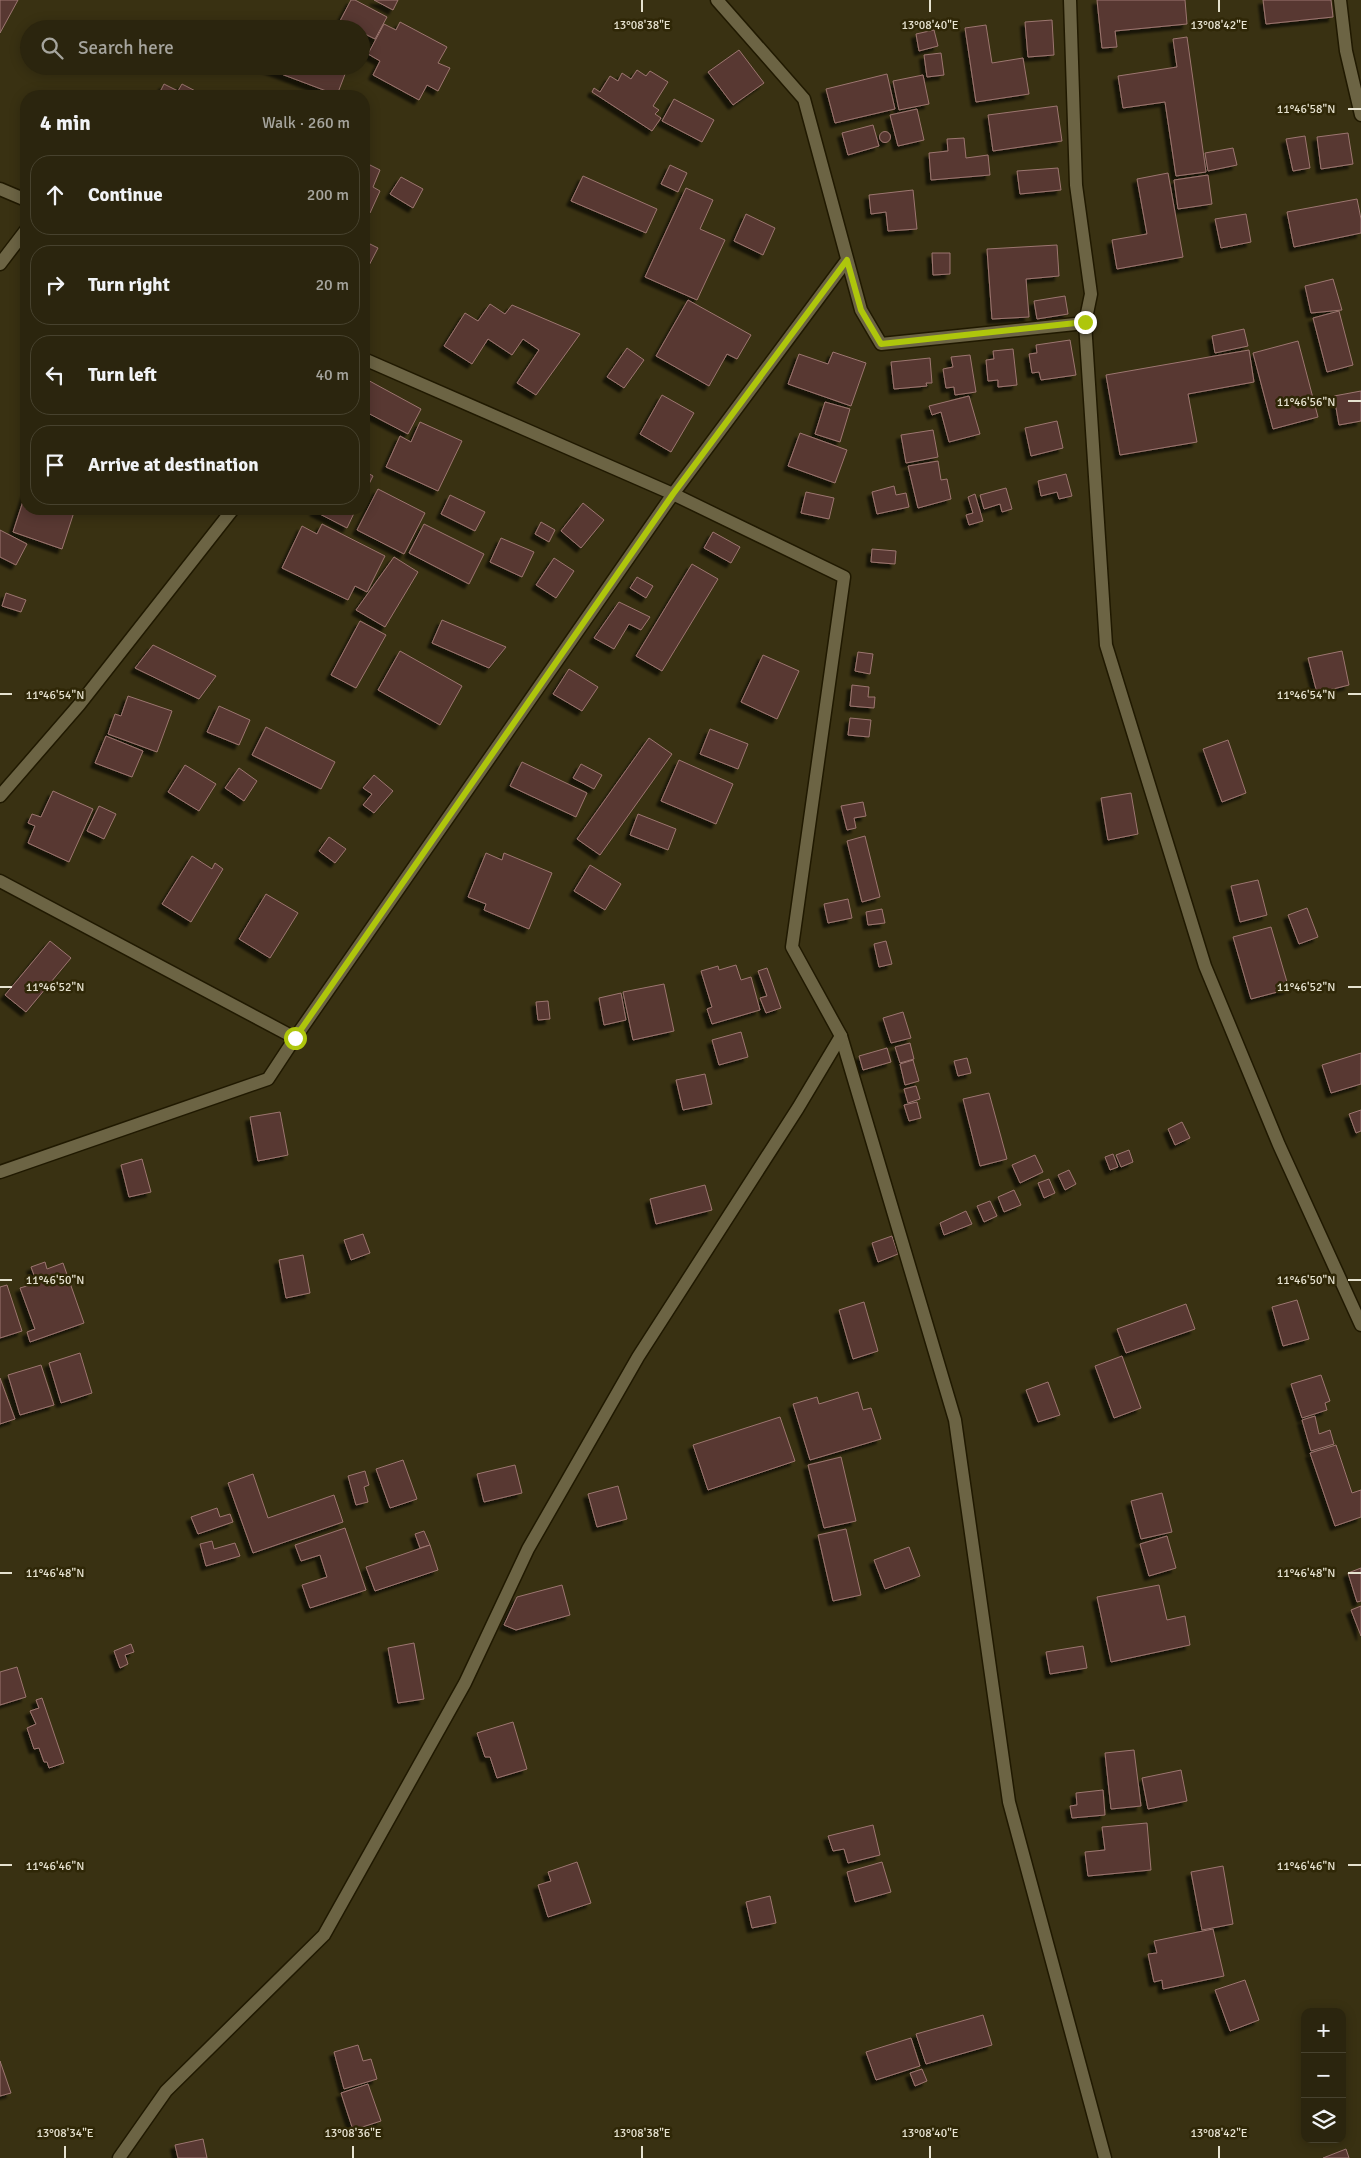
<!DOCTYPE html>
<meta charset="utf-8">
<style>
:root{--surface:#2b250e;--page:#332d17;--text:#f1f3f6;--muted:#a6a59e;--line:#47422e}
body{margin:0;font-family:Signika,sans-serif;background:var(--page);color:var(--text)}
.controls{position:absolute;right:15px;bottom:15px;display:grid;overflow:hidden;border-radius:10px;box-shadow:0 2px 12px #0003}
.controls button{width:45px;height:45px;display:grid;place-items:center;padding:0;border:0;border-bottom:1px solid var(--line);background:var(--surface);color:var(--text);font:25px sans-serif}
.stop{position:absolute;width:15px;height:15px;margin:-11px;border:4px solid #aec60c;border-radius:50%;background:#fff}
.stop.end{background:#aec60c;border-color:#fff;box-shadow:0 1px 5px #0008}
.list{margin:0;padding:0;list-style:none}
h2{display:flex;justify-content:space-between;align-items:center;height:65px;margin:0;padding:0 20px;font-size:21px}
h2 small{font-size:16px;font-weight:400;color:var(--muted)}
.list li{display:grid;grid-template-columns:32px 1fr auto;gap:15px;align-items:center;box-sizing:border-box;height:80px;margin:0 10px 10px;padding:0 10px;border:1px solid var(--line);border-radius:20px}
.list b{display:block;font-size:19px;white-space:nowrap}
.list em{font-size:16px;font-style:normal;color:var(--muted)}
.icon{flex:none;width:28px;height:28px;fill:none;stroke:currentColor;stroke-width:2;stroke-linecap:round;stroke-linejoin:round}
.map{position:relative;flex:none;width:1361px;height:2158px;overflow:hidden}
.search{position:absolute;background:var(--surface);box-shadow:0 2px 12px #0003;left:20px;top:20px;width:350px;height:55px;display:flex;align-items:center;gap:12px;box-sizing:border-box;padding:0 18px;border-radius:28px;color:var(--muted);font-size:19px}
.panel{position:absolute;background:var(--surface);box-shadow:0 2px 12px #0003;left:20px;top:90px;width:350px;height:425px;border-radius:20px}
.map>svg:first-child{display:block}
.building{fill:#583732;stroke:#9c7670;filter:url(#shadow)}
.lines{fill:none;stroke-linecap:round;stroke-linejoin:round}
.minor-casing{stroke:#201900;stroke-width:15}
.minor{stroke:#6c6444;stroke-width:12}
.route{stroke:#aec60c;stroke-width:6}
.ticks{fill:none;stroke:#e6e2d0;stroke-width:2}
.ticks-label{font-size:12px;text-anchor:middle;fill:#e6e2d0;stroke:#2f2707;stroke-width:5;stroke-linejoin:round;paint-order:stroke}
</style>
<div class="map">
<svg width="1361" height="2158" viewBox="0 0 1361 2158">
<defs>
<filter id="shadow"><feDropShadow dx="-4.5" dy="4.5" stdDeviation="1" flood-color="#0009"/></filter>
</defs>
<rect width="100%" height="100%" fill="#393112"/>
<g class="building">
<path d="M0 0H18L0 33Z"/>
<path d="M351 0H355L387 17 375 39 361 32V29H354L340 21Z"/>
<path d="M374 0H398L393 10Z"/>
<path d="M1097 0H1185L1187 24 1115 31 1117 47 1102 48Z"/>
<path d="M1263 0H1331L1333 17 1266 24Z"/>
<path d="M1052 20 1054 55 1028 57 1025 22Z"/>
<path d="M400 22 447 47 438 63 450 68 438 91 427 85 419 100 373 75 380 61 368 54 384 24 396 30Z"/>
<path d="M986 25 992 63 1023 58 1029 94 976 102 965 28Z"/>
<path d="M934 30 938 46 919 51 916 34Z"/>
<path d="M1187 37 1206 172 1176 176 1165 102 1123 108 1118 76 1177 67 1173 39Z"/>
<path d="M739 50 764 83 733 105 708 72Z"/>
<path d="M941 53 944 75 927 77 924 55Z"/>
<path d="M260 66H339L347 69 337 95Z"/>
<path d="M637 70 646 76 650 71 668 82 653 106 659 110 655 114 661 118 652 131 592 92 594 88 600 92 610 76 618 81 622 73 631 79Z"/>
<path d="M887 74 895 109 835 123 826 89Z"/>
<path d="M923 75 929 104 899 110 893 81Z"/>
<path d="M164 84 178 91 182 84 205 96H158Z"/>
<path d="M674 99 714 120 702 142 662 121Z"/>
<path d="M1057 106 1062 141 993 151 988 115Z"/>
<path d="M917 109 924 140 898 146 890 115Z"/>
<path d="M873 125 879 146 848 155 842 133Z"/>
<circle cx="885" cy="137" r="5.5"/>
<path d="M1348 133 1353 164 1321 169 1317 137Z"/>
<path d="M1305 136 1310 168 1293 171 1286 139Z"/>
<path d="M964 138 966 158 988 155 990 175 931 180 929 153 948 151 947 139Z"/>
<path d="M1233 148 1237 165 1208 171 1205 153Z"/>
<path d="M364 162 380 170 373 187 380 191 370 213 365 209 364 211Z"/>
<path d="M670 165 687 173 678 192 661 184Z"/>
<path d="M1058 168 1061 190 1020 194 1017 171Z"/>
<path d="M1168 173 1183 257 1117 269 1112 240 1147 234 1137 179Z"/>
<path d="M1208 175 1212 204 1178 209 1174 180Z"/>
<path d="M583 176 657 209 646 233 571 201Z"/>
<path d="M401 177 423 189 413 208 390 194Z"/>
<path d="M686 188 713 200 700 229 725 240 697 300 645 277Z"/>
<path d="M913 190 917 229 888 231 886 212 871 214 869 195Z"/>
<path d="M1357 199 1361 219V233L1294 247 1287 212Z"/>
<path d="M746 214 775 228 763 255 734 241Z"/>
<path d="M1246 214 1251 242 1221 248 1215 219Z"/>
<path d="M364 241 378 248 364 275Z"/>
<path d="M1057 245 1059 276 1026 279 1029 317 992 319 987 249Z"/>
<path d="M932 253H950V274L933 275Z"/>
<path d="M1333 279 1342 310 1311 313 1305 286Z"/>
<path d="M1065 296 1068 314 1037 319 1034 301Z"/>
<path d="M688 300 751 335 737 359 727 354 709 386 656 356Z"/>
<path d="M490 304 505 314 512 305 580 334 536 395 517 383 539 350 523 339 512 355 488 339 472 364 444 346 465 313 478 321Z"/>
<path d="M1339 311 1353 365 1327 372 1313 318Z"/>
<path d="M1244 329 1248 346 1215 353 1212 336Z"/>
<path d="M1070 340 1076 375 1041 380 1039 372 1032 373 1029 354 1037 353 1036 345Z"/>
<path d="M1298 341 1318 417 1273 429 1253 353Z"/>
<path d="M627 348 644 360 624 388 607 377Z"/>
<path d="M1013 349 1017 385 998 387V380L988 381 986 360 994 359 993 351Z"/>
<path d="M1249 350 1254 382 1188 394 1197 442 1120 455 1106 375Z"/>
<path d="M833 352 866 363 851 406 788 384 799 354 828 364Z"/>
<path d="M970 355 976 392 955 395 954 387 946 388 943 369 953 367 951 357Z"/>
<path d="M930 358 932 383H926L927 386 894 389 891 362Z"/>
<path d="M364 378 421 409 408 434 364 411Z"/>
<path d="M1361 391V421L1339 425 1334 396Z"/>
<path d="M662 395 694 413 671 452 640 434Z"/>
<path d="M969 396 980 434 949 442 941 412 932 415 929 406Z"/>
<path d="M825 402 850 409 840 442 815 434Z"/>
<path d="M1057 421 1063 448 1031 456 1025 428Z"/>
<path d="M420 422 462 441 438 491 386 467 400 436 411 442Z"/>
<path d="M933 430 938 457 906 463 901 435Z"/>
<path d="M800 433 847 450 835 483 788 466Z"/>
<path d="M938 461 941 480 947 479 951 499 918 508 908 466Z"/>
<path d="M364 471 373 476 364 494Z"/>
<path d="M1066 474 1072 496 1059 499 1057 492 1041 496 1038 481Z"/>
<path d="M894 486 896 495 906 493 909 507 877 514 872 492Z"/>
<path d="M1006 488 1012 509 1002 512 1000 504 984 509 980 495Z"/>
<path d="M378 489 425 513 404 554 357 530Z"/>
<path d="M26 492V509H75L62 549 13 532Z"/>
<path d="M806 492 834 498 829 519 801 513Z"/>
<path d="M975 494 983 521 969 525 966 515 973 513 968 497Z"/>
<path d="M450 495 485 512 475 531 441 514Z"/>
<path d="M583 503 604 520 581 548 561 531Z"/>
<path d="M316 509H356L347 528 314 511Z"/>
<path d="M541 522 555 530 549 542 535 534Z"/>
<path d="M322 524 385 556 367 592 355 586 348 600 282 568 302 526 317 534Z"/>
<path d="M424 524 484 554 469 584 409 553Z"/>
<path d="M0 530 27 544 16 565 0 557Z"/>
<path d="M713 532 740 547 731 563 704 548Z"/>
<path d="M501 538 534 552 522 577 490 562Z"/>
<path d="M872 549 896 551 895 564 871 562Z"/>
<path d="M394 557 418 572 385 627 356 610Z"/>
<path d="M554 558 574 571 556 598 536 585Z"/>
<path d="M692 564 718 579 662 671 636 656Z"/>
<path d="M637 577 653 586 646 598 630 588Z"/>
<path d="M6 593 26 600 21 612 2 606Z"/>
<path d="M619 602 650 617 641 630 629 624 614 649 594 638Z"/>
<path d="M442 620 506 647 489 668 432 643Z"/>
<path d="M360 621 386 635 356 688 331 675Z"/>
<path d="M153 645 216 676 199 699 135 668Z"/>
<path d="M400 651 462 686 440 725 378 690Z"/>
<path d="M1342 651 1349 685 1317 693 1308 658Z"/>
<path d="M858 652 873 654 870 674 855 671Z"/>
<path d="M763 655 799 671 777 719 741 702Z"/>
<path d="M569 669 598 687 582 711 553 694Z"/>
<path d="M852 685 869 687 868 697H875L874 708 850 706Z"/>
<path d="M128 696 172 711 157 752 108 734 115 714 121 716Z"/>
<path d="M219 706 250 720 239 745 207 732Z"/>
<path d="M850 718 871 720 869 737 848 735Z"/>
<path d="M266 727 335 762 321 789 252 755Z"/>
<path d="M710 729 748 744 738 769 700 754Z"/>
<path d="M106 736 143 751 132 777 95 763Z"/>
<path d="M649 738 672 754 600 855 577 839Z"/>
<path d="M1228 740 1246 793 1222 802 1203 749Z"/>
<path d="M679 760 733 784 716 824 661 801Z"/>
<path d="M522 762 587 793 576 817 510 786Z"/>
<path d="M581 764 602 775 594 789 573 778Z"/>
<path d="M185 765 216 784 199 811 168 792Z"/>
<path d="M239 768 257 781 244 801 225 788Z"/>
<path d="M374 775 393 791 374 813 363 805 372 794 363 788Z"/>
<path d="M53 791 93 809 69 862 28 843 35 826 28 823 32 814 41 817Z"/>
<path d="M1131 793 1138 834 1108 840 1101 798Z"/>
<path d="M863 802 866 816 854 818 856 828 847 830 841 806Z"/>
<path d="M99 806 116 814 104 839 87 831Z"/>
<path d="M638 814 676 829 668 850 630 835Z"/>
<path d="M865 836 880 897 862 902 847 841Z"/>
<path d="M329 837 346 849 335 863 319 851Z"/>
<path d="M486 853 502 860 504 853 552 873 529 929 484 910 486 904 468 897Z"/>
<path d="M192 856 212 869 215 863 223 869 191 922 162 904Z"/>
<path d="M590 865 621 884 605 910 574 891Z"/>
<path d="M1258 880 1267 915 1240 922 1231 886Z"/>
<path d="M266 894 298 913 270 958 239 939Z"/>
<path d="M848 899 852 918 828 923 824 904Z"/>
<path d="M1307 908 1318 937 1299 944 1288 915Z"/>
<path d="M882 909 885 923 868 925 866 912Z"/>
<path d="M1271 927 1289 989 1251 999 1233 937Z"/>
<path d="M50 941 71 958 26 1012 5 995Z"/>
<path d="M886 941 892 964 879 967 874 944Z"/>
<path d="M736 965 741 980 751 977 760 1010 712 1024 707 1009 712 1007 701 971 718 966 719 970Z"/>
<path d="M767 968 781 1008 766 1013 760 998 767 996 758 971Z"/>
<path d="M664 984 674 1031 633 1040 623 992Z"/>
<path d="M621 993 626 1020 604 1025 599 998Z"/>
<path d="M548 1001 550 1019 538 1020 536 1002Z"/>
<path d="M903 1012 911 1038 891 1043 883 1018Z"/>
<path d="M741 1032 748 1057 719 1065 712 1040Z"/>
<path d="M910 1043 914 1059 900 1063 895 1047Z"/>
<path d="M887 1048 891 1062 863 1070 859 1056Z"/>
<path d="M1361 1053V1084L1331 1093 1322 1065Z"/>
<path d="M967 1058 971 1073 958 1076 954 1061Z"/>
<path d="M913 1060 919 1081 905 1085 900 1064Z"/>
<path d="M705 1074 712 1104 683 1110 676 1080Z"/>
<path d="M916 1086 920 1099 908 1103 904 1089Z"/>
<path d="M989 1093 1007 1159 980 1166 963 1099Z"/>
<path d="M917 1102 921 1118 909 1121 904 1105Z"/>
<path d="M1361 1110V1131L1356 1133 1349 1114Z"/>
<path d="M280 1112 288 1155 258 1161 250 1117Z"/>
<path d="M1182 1122 1190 1138 1175 1145 1168 1129Z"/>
<path d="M1129 1150 1133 1162 1121 1167 1116 1155Z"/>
<path d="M1113 1154 1118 1167 1110 1170 1105 1157Z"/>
<path d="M1035 1155 1043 1172 1020 1183 1012 1165Z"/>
<path d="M142 1159 151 1192 129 1197 121 1165Z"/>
<path d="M1069 1170 1076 1184 1065 1190 1058 1175Z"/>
<path d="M1049 1179 1055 1193 1044 1198 1038 1183Z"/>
<path d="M705 1185 712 1210 656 1224 650 1199Z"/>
<path d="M1014 1190 1021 1205 1004 1212 998 1197Z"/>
<path d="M990 1201 997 1216 984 1222 977 1206Z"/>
<path d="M966 1211 972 1224 944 1235 940 1223Z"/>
<path d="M363 1234 370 1253 351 1260 344 1240Z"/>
<path d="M892 1236 898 1254 878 1262 872 1243Z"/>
<path d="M303 1255 310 1293 286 1298 279 1260Z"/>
<path d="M45 1262 47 1269 63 1263 84 1323 30 1342 27 1332 35 1329 20 1288 37 1283 31 1267Z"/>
<path d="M7 1285 22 1331 0 1338V1287Z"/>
<path d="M1297 1300 1309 1339 1283 1346 1272 1307Z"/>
<path d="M864 1302 878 1351 853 1359 839 1310Z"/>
<path d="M1186 1304 1195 1329 1126 1353 1117 1329Z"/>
<path d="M80 1353 92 1393 61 1403 49 1363Z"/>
<path d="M1122 1356 1141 1408 1114 1418 1095 1366Z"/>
<path d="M41 1365 54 1405 20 1415 8 1375Z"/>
<path d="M1321 1375 1330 1401 1325 1403 1327 1410 1302 1418 1291 1384Z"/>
<path d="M0 1378 15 1419 0 1424Z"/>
<path d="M1048 1382 1060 1415 1038 1422 1026 1390Z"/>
<path d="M858 1392 863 1410 871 1408 881 1439 810 1460 793 1404 817 1397 819 1404Z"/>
<path d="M1315 1416 1319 1434 1330 1430 1334 1444 1311 1451 1302 1420Z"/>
<path d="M780 1417 795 1461 708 1490 693 1445Z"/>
<path d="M1336 1445 1352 1493 1361 1490V1517L1335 1526 1310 1453Z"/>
<path d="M841 1457 856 1521 824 1528 808 1465Z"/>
<path d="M403 1460 417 1499 390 1508 376 1469Z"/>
<path d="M515 1465 522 1493 484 1502 477 1474Z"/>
<path d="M365 1471 369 1485 364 1487 368 1502 356 1505 348 1476Z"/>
<path d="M253 1474 268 1518 334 1495 343 1522 253 1553 228 1483Z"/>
<path d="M618 1486 627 1519 597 1527 588 1494Z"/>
<path d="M1162 1493 1172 1532 1141 1539 1131 1501Z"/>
<path d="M217 1508 220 1517 230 1514 233 1522 198 1534 191 1517Z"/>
<path d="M345 1528 366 1590 310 1608 302 1585 327 1577 320 1555 301 1561 295 1545Z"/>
<path d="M846 1529 861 1595 833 1601 818 1535Z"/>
<path d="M424 1531 430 1545 420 1548 415 1534Z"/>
<path d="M1167 1536 1176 1568 1149 1576 1140 1544Z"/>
<path d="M212 1541 214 1549 235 1543 240 1556 206 1566 200 1544Z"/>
<path d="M430 1545 438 1570 375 1591 366 1567Z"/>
<path d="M909 1547 920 1576 885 1589 874 1560Z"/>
<path d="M1361 1568V1601L1357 1602 1348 1573Z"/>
<path d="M562 1585 570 1615 516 1630 504 1625 517 1597Z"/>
<path d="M1159 1585 1167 1620 1185 1616 1190 1645 1111 1662 1097 1597Z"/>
<path d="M1361 1606V1636L1351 1610Z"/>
<path d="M414 1643 424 1699 398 1703 388 1648Z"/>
<path d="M131 1644 134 1652 125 1655 128 1664 120 1668 114 1651Z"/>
<path d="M1083 1646 1087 1668 1050 1674 1046 1652Z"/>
<path d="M17 1667 26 1697 0 1705V1672Z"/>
<path d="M42 1698 64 1763 49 1768 47 1762H44L39 1748 34 1749 27 1728 36 1724 30 1711 39 1708 36 1700Z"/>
<path d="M513 1722 527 1769 497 1778 490 1757H485L477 1733Z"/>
<path d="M1134 1750 1141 1806 1111 1809 1105 1753Z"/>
<path d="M1181 1770 1187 1801 1148 1809 1142 1778Z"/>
<path d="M1103 1790 1105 1815 1072 1818 1070 1806 1077 1805 1076 1793Z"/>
<path d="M1147 1823 1151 1870 1088 1876 1085 1852 1105 1850 1102 1827Z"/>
<path d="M873 1825 880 1855 848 1863 844 1849 833 1851 828 1836Z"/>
<path d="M577 1862 591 1903 548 1917 538 1885 551 1881 548 1872Z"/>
<path d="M882 1862 891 1892 855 1902 847 1872Z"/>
<path d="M1223 1866 1233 1924 1202 1930 1191 1872Z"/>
<path d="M770 1896 776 1923 752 1928 746 1902Z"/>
<path d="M1213 1929 1224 1976 1163 1989 1162 1980 1154 1982 1148 1954 1157 1953 1154 1941Z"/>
<path d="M1245 1980 1259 2020 1230 2031 1215 1990Z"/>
<path d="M983 2015 992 2045 926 2064 916 2034Z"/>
<path d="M911 2038 920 2066 876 2080 866 2052Z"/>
<path d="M358 2045 363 2061 371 2059 377 2079 344 2089 334 2052Z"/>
<path d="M0 2061 11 2093 0 2096Z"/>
<path d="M922 2069 927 2081 915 2086 910 2073Z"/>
<path d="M368 2084 381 2121 353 2130 341 2093Z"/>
<path d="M203 2139 207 2158H178L175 2145Z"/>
<path d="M1346 2149 1349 2158H1323Z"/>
</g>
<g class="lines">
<g class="minor-casing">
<g id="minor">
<path d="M717 0 804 99 861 310 881 344 1085 323"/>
<path d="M1070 0 1076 185 1091 294 1085 323 1106 645 1205 966 1279 1145 1361 1325"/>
<path d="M1340 0 1346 51 1361 115"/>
<path d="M0 189 26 200"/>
<path d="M0 264 26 230"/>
<path d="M364 359 673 494 844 577 792 947 841 1036 955 1420 1009 1802 1105 2158"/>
<path d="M0 796 79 705 233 509"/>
<path d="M0 881 295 1038 673 494 847 260"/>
<path d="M0 1172 268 1079 295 1038"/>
<path d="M119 2158 166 2091 324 1935 465 1683 528 1549 638 1357 798 1108 841 1036"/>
</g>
</g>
<use href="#minor" class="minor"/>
</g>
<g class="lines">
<path class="route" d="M295 1038 673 494 847 260 861 310 881 344 1085 322"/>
</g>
<path class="ticks" d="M642 0V12M930 0V12M1219 0V12M1348 109H1361M1348 401H1361M0 694H12M1348 694H1361M0 987H12M1348 987H1361M0 1280H12M1348 1280H1361M0 1573H12M1348 1573H1361M0 1865H12M1348 1865H1361M65 2146V2158M353 2146V2158M642 2146V2158M930 2146V2158M1219 2146V2158"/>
<g class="ticks-label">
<text x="642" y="29">13°08'38"E</text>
<text x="930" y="29">13°08'40"E</text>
<text x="1219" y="29">13°08'42"E</text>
<text x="1306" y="113">11°46'58"N</text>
<text x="1306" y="406">11°46'56"N</text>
<text x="55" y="699">11°46'54"N</text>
<text x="1306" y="699">11°46'54"N</text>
<text x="55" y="991">11°46'52"N</text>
<text x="1306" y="991">11°46'52"N</text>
<text x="55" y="1284">11°46'50"N</text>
<text x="1306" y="1284">11°46'50"N</text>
<text x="55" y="1577">11°46'48"N</text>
<text x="1306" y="1577">11°46'48"N</text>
<text x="55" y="1870">11°46'46"N</text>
<text x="1306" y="1870">11°46'46"N</text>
<text x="65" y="2137">13°08'34"E</text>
<text x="353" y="2137">13°08'36"E</text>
<text x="642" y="2137">13°08'38"E</text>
<text x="930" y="2137">13°08'40"E</text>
<text x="1219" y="2137">13°08'42"E</text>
</g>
</svg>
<div class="controls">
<button>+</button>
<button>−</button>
<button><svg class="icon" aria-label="layers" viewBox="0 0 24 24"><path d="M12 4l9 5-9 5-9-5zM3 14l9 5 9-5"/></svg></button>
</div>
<div class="stop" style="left:295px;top:1038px"></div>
<div class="stop end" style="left:1085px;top:322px"></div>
<div class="search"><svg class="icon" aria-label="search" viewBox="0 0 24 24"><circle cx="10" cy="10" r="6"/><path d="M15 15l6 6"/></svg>Search here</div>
<section class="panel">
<h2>4 min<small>Walk · 260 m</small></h2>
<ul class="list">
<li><svg class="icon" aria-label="ahead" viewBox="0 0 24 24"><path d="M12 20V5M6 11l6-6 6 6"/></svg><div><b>Continue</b></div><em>200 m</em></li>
<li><svg class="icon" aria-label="right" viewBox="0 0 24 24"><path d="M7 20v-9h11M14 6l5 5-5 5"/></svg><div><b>Turn right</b></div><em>20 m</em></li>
<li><svg class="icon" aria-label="left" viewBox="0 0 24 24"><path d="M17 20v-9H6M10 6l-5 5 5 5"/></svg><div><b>Turn left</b></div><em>40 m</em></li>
<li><svg class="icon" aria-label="arrive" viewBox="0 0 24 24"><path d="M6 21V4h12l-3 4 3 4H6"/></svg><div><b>Arrive at destination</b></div></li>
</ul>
</section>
</div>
